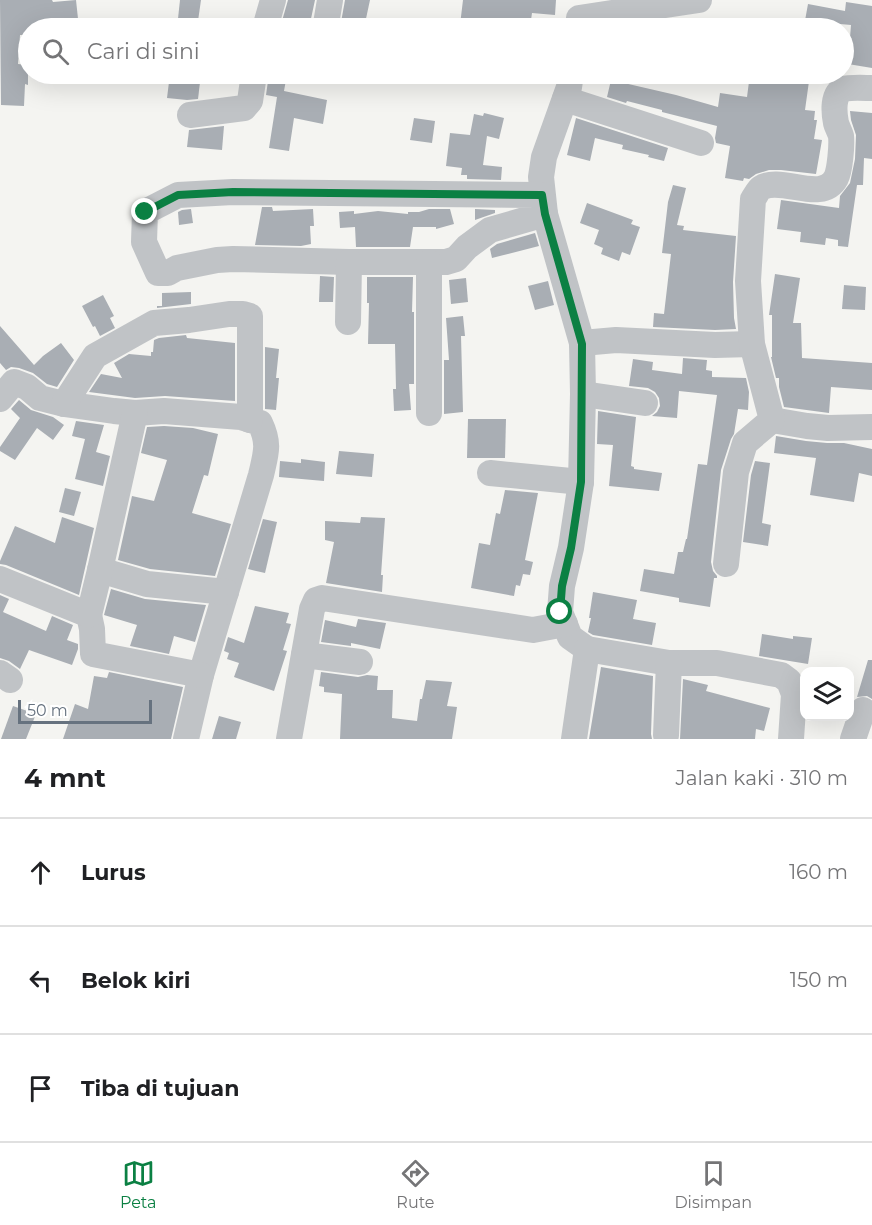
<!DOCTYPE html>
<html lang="id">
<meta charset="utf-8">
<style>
:root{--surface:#fff;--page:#f2f2f2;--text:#202124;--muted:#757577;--line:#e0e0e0;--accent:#0b8043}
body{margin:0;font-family:Montserrat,sans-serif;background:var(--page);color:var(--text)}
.controls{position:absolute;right:18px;bottom:18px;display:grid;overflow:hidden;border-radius:12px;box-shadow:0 6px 24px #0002}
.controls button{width:54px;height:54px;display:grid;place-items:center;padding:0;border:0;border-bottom:2px solid var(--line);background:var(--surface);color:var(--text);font:30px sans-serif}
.scale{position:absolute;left:18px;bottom:15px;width:134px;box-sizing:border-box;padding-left:6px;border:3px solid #66727f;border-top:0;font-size:16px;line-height:21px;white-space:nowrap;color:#66727f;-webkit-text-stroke:4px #fff;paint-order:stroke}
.stop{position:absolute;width:18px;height:18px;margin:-14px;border:4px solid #0b8043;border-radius:50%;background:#fff}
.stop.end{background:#0b8043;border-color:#fff;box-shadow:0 2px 6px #0008}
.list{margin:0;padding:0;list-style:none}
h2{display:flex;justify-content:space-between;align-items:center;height:78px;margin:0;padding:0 24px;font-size:26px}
h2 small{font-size:20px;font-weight:400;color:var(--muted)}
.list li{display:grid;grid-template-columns:39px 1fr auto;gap:18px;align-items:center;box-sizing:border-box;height:108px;padding:0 24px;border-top:2px solid var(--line)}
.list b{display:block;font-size:22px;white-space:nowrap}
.list em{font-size:20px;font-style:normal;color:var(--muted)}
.icon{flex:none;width:33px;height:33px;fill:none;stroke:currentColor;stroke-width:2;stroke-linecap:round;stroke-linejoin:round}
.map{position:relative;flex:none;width:872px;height:739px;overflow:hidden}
.search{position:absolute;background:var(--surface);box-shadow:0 6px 24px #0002;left:18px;right:18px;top:18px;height:66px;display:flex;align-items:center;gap:15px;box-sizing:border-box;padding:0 21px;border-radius:33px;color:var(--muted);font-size:22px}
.sheet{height:402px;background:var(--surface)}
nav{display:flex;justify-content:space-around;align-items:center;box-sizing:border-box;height:84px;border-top:2px solid var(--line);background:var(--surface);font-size:16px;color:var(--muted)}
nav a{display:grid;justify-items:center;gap:3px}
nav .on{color:var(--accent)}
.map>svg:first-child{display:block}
.building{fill:#a9aeb4}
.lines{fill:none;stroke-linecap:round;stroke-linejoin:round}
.minor{stroke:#c0c3c6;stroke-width:26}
.route{stroke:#0b8043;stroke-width:8}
</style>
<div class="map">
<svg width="872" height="739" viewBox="0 0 872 739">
<rect width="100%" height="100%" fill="#f4f4f1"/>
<g class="building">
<path d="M0 0H52L53 2 76 0 79 28H28V35H20L18 64 28 65V85L25 84 24 106 1 105Z"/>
<path d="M180 0H201L197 28H177Z"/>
<path d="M288 0H315L309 28H280Z"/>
<path d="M345 0H370L364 28H340Z"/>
<path d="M463 0H556L555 15 532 13 530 27H526V28H469V26L460 25Z"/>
<path d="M846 2 872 6V68L848 64 851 25 829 23V28H817L804 26 808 4 845 11Z"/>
<path d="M170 74H201L198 99 187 100 167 98Z"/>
<path d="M269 74H287L284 91 327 100 323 124 294 118 289 151 269 148 277 97 266 95Z"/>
<path d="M750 74 794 79 795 74H810L805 110 815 111 814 120H817L814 139 822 140 816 174 781 170H769L756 174 749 179 744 178 743 181 725 178 730 146 716 143 715 138 717 126 662 112V110L627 101 626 103 607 97 611 80 676 95 718 107 720 93 747 97Z"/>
<path d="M850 111 872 113V159L864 158 863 185H857L848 247 838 246V240L826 238 825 245 800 242 801 232 777 229 781 200 839 208 840 196 850 183 855 159 856 135 851 120Z"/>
<path d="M484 113 504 118 499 139 487 136 483 165 502 167 501 180 467 179V175H461L462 168 446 166 450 133 470 135 474 114 483 116Z"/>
<path d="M414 118 435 121 432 143 410 140Z"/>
<path d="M576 118 668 148 664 161 648 157 649 155 622 149 623 145 595 138 590 161 567 155Z"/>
<path d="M224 126 222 150 187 147 189 130Z"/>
<path d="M673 185 686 188 677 225 684 226 683 230 736 236 733 282 734 318 736 329 715 330 653 327 654 313 664 314 671 254 662 253 668 202Z"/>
<path d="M587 203 633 220 631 224 640 227 630 255 622 252 619 261 601 254 603 248 594 244 599 230 580 223Z"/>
<path d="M262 207H272L273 211 313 209 314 226H310L311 244 301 246 255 245Z"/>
<path d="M191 209 193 223 179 225 178 212 182 210Z"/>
<path d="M429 209H450L454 224 436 229V227H413L410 247H356L355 227 340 228 339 212 354 211V214L378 211 408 214V212H419Z"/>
<path d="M475 209 495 210V213L475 220Z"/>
<path d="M535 233 539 246 492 258 490 249 497 244Z"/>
<path d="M775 274 800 278 793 323H801L802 358 872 363V390L831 387 829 413 784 407 779 387V378H776L771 357H772V315H769Z"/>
<path d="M320 276 334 277 333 302H319Z"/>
<path d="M367 277H413L412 312H414V384H409L411 410 394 411 393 389H396L395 344H368L369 303H367Z"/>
<path d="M466 278 468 302 451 304 449 280Z"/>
<path d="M548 281 554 305 535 310 528 286Z"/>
<path d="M844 285 866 287 865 310 842 309Z"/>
<path d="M191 292V304L157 308V306H162V293Z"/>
<path d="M103 295 114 316 110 318 115 328 100 336 95 326 93 327 82 306Z"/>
<path d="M463 316 465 336H461L463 412 444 414V360H449L446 318Z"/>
<path d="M0 326 34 365 43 356 61 343 74 360 57 387 47 384 33 373 19 368 11 367 6 370 0 363Z"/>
<path d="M186 335 187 338 235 343V401L165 396 135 398 89 392 101 374 122 378 114 363 129 354 151 356V352H153L154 340 159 338Z"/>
<path d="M265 347 279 349 276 378H279L276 410 265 409Z"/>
<path d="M683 358 707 360 706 370 712 371V377L746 378 749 392 748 410 738 409 734 434 731 439 721 470 711 562 713 571 717 576V578H714L710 607 679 602V598L640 591 644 569 674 574 678 552H683L686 539H687L698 464 707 465 717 395 679 391 677 418 652 416 657 412 660 406 659 398 655 392 648 388 629 386 633 359 653 362 652 370 682 374Z"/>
<path d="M19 400 31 410 53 417 64 425 53 440 37 428 15 460 0 451V447L20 418 11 409Z"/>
<path d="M598 411 636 417 631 466 634 467V469L662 473 659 491 609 486 613 445 597 444Z"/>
<path d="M468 419H506L505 458H467Z"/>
<path d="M76 421 104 425 96 452 110 456 103 486 75 479 85 439 72 436Z"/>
<path d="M164 426 193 428 218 434 208 476 204 475 192 513 231 524 215 576 150 569 118 560 132 496 154 501 167 460 141 453 147 427Z"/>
<path d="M776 436 806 441 827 443H844L872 449V476L859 473 854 502 810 495 816 458 774 453Z"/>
<path d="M339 451 374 454 372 477 336 474Z"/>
<path d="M301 459 325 462 324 481 279 477 280 461 301 463Z"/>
<path d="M755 461 770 463 762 523 771 525 768 546 743 542 751 475Z"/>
<path d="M65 488 81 492 74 516 59 512Z"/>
<path d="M505 490 538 493 525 560 533 562 530 575 523 574 520 586 516 585 514 596 471 588 479 543 490 545 496 513 500 514Z"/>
<path d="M62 517 94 528 79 595 6 565 0 564V561L15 526 55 543Z"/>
<path d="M361 517 385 518 381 575H383L382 592 326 583 334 542 325 540V521L360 523Z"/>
<path d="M263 519 277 522 265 573 248 569Z"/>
<path d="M111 589 145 599 206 605 195 642 174 636 169 654 130 646 137 625 104 615Z"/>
<path d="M593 592 637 600 633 619 656 623 652 645 593 635 588 632 591 618H589Z"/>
<path d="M0 595 9 599 3 612 46 631 52 616 73 625 67 640 78 644V649L72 665 29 650 20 669 9 661 0 658Z"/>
<path d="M255 606 289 613 286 623 291 624 283 650 287 651 274 691 234 677 239 663 227 659 229 653 224 651 228 637 244 643Z"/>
<path d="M358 619 386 623 380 649 351 643V646L321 642 325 620 356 627Z"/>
<path d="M762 634 793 639V636L812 638 808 664 759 656Z"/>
<path d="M868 660H872V699L867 696 857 697Z"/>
<path d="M601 667 653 676 651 734 652 739H589Z"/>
<path d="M109 672 183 687 171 739H63L75 704 88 709 94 676 107 678Z"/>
<path d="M321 672 358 677 367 675 378 676 377 690H393L392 718 417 721 420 699H422L426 680 452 682 447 706 457 707 452 739H340L342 694 324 692V687L319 686Z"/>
<path d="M683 679 708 685 706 691 770 708 764 731 756 729 755 739H680Z"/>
<path d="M13 706 36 714 26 739H1Z"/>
<path d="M219 716 241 722 236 739H212Z"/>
</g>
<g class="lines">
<g class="minor">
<path d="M579 18 699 0"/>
<path d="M265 28 273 0"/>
<path d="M324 28 326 24 330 0"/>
<path d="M571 74 569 87 544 157 541 177 545 214 582 343 583 394 581 482 571 548 562 586 560 612 570 637 587 649 574 739"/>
<path d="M565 99 701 143"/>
<path d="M190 115 244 108 250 101 254 74"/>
<path d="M542 195 233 192 178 195 145 212 144 242 158 273H168L177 268 217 260 233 259 349 262H446L456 259 467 247 490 230 545 214"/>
<path d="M429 262V413"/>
<path d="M348 322 349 262"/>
<path d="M582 343 616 340 715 345 752 344"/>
<path d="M583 394 645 403"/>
<path d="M0 399 14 382 27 387 40 398 64 404 114 411 135 413 164 411 241 417 260 423C270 444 266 453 261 475L201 675 186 739"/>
<path d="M64 404 95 356 154 323 189 320 229 314H243L250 316V420"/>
<path d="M772 420 807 426 828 428 872 427"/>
<path d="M490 473 581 482"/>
<path d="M726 564 736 472 745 443 772 420 752 344 748 281 753 199C756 195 758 190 761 188 781 175 822 204 836 178 840 170 842 145 841 136 840 132 837 127 836 123 834 113 832 93 844 89 850 87 865 88 872 88"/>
<path d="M100 570 147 584 226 592"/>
<path d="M0 579 89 615 92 629 93 654 201 675"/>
<path d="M89 615 100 570 135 413"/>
<path d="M587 649 669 663H717L781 675 789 681 794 694 791 739"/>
<path d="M304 655 360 662"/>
<path d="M0 673 10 680"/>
<path d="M666 735 669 663"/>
<path d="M289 739 312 609 316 600 322 598 533 630 565 624"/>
<path d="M853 739 863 710"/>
</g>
</g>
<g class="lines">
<path class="route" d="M145 212 178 195 233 192 542 195 545 214 582 344 581 482 571 548 562 586 560 612"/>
</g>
</svg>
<div class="controls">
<button><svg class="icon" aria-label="layers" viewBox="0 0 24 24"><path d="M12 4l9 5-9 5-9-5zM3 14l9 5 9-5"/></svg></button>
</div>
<div class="scale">50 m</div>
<div class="stop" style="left:560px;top:612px"></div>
<div class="stop end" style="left:145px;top:212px"></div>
<div class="search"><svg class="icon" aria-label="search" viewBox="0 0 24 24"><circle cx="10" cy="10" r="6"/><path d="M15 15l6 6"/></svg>Cari di sini</div>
</div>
<section class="sheet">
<h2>4 mnt<small>Jalan kaki · 310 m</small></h2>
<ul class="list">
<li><svg class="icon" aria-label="ahead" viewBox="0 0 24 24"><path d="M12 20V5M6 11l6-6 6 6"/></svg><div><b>Lurus</b></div><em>160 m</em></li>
<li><svg class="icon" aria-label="left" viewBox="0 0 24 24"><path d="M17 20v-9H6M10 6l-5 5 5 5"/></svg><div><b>Belok kiri</b></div><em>150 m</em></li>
<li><svg class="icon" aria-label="arrive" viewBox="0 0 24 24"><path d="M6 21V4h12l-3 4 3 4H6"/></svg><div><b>Tiba di tujuan</b></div></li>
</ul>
</section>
<nav>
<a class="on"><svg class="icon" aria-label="map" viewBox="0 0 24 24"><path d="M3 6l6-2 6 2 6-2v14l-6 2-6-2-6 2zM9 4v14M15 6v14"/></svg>Peta</a>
<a><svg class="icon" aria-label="directions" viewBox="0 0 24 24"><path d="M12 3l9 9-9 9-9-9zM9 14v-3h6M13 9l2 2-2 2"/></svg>Rute</a>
<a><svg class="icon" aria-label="saved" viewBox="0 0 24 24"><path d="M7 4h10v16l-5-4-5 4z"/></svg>Disimpan</a>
</nav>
